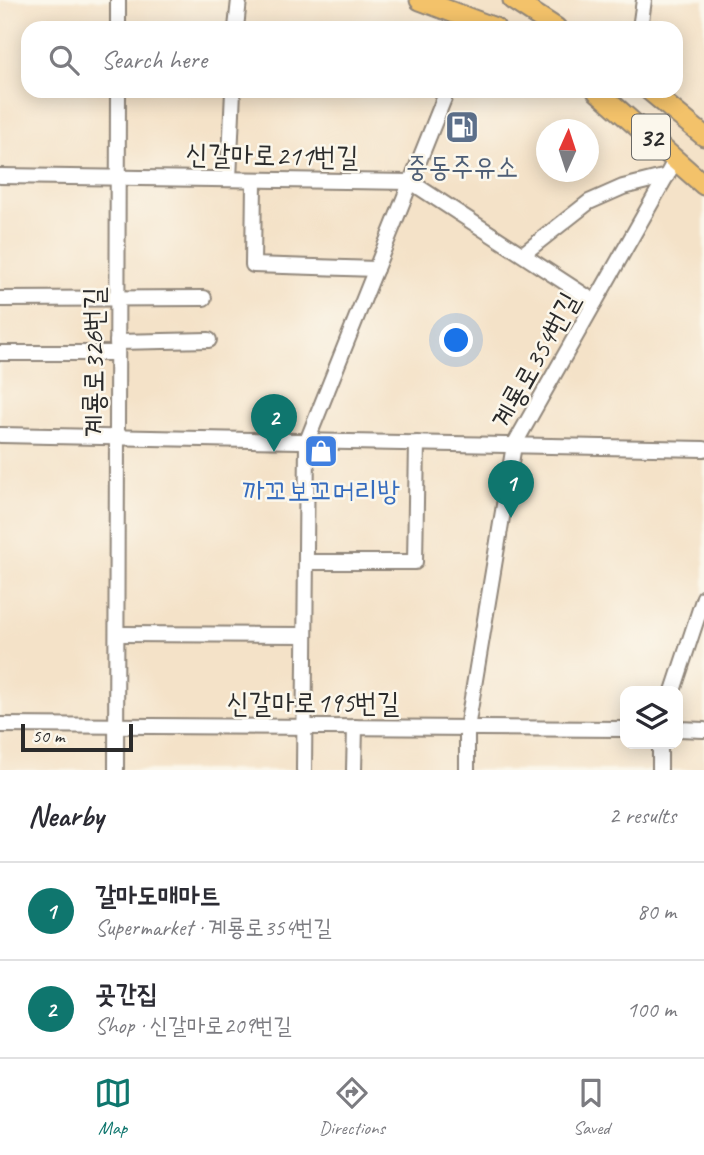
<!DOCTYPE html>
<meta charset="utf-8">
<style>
:root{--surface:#fff;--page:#f7f7f7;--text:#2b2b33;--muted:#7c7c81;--line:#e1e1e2;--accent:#0f766e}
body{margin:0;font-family:Caveat,"Poor Story",sans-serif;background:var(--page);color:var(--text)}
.controls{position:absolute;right:21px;bottom:21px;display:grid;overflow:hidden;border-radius:14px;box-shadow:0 4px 18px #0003}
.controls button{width:63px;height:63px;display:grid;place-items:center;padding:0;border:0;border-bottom:2px solid var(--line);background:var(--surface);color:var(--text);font:35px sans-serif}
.compass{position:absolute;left:536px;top:119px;width:63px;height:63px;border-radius:50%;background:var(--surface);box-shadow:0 4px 18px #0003;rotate:3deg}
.scale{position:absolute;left:21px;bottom:18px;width:112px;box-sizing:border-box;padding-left:7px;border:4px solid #2b2b2b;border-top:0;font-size:19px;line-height:24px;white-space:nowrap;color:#2b2b2b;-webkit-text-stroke:5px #fbf7ec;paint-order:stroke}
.you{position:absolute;left:457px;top:341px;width:24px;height:24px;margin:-18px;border:5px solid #fff;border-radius:50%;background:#1a73e8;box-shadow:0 0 0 10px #1a73e833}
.badge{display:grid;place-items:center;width:46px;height:46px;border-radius:50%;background:var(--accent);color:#fff;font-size:23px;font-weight:700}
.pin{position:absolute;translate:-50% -58px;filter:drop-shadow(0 2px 4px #0008)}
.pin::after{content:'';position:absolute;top:37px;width:24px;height:21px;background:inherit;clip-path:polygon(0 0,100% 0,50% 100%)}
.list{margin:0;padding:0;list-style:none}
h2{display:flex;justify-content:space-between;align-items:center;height:91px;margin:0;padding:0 28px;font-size:30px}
h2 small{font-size:23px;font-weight:400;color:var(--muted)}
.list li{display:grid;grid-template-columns:46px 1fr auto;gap:21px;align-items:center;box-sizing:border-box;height:98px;padding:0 28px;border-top:2px solid var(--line)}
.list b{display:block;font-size:26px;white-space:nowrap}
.list p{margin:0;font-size:23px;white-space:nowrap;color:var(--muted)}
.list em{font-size:23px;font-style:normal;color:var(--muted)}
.icon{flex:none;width:38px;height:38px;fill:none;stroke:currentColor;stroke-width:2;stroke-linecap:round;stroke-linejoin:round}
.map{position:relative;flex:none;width:704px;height:770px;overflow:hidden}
.search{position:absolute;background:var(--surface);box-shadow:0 4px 18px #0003;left:21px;right:21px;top:21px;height:77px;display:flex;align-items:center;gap:18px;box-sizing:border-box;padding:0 24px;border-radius:21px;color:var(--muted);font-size:26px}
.sheet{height:287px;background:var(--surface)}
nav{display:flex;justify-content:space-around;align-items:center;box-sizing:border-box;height:98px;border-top:2px solid var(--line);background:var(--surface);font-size:19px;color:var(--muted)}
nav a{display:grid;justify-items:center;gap:4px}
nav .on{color:var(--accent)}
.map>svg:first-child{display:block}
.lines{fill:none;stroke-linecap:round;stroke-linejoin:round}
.minor-casing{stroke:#90867a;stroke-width:18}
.major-casing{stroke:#90867a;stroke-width:23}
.minor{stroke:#fff;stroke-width:14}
.major{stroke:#f3c26a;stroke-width:19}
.labels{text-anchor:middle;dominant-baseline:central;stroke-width:5;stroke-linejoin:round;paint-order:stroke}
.shield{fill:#fbf7ec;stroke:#696865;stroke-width:2}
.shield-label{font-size:26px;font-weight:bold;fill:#2b2b2b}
.street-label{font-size:28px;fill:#2b2b2b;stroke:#fbf7ec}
.service-label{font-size:28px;fill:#4e5e75;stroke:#fbf7ec}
.shop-label{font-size:28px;fill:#366cbe;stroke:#fbf7ec}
</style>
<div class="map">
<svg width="704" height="770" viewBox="0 0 704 770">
<rect width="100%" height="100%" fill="#fbf7ec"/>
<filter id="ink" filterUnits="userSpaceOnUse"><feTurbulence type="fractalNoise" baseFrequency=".0143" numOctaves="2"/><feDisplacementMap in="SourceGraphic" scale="14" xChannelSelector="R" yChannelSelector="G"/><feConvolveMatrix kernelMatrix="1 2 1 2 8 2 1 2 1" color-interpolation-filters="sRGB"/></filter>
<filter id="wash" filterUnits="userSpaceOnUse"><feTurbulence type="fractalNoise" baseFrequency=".00686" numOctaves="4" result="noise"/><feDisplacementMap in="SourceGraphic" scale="28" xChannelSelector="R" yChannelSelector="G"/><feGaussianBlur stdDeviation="1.57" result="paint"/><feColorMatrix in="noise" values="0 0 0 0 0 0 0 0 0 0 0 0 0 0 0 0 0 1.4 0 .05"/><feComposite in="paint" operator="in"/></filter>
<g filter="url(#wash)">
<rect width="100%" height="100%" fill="#f4e2c8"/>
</g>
<g filter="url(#ink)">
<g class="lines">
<g class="minor-casing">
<g id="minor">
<path d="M118 28V0"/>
<path d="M236 28 239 0"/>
<path d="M640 28 644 0"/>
<path d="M0 176 411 182 595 302"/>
<path d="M229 179 233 91"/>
<path d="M254 180 253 265 376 269"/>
<path d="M523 254 589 202 623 187 667 176"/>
<path d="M0 299 204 298"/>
<path d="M117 342 209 340"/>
<path d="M0 353H117"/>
<path d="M0 435 704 449"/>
<path d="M306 562H415L417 443"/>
<path d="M117 634 305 635"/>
<path d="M673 691 704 597"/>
<path d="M0 725 625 729"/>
<path d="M678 729 704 730"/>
<path d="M116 770 118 91"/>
<path d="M304 770 307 441 447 91"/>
<path d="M354 770 355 727"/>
<path d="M467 770V728L514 445 676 159"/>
<path d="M660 770V744"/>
</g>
</g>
<g class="major-casing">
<g id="major">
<path d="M420 0 495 28"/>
<path d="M513 0 556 28"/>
<path d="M597 91 704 185"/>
<path d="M650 91 704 136"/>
</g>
</g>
<use href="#minor" class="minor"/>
<use href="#major" class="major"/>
</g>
</g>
<defs>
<g id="fuel-square" transform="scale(1.75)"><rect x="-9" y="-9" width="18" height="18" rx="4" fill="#5c6f8a" stroke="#fbf7ec"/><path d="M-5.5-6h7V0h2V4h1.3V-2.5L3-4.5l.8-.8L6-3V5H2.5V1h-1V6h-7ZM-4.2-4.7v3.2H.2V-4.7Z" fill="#fff"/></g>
<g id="shop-square" transform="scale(1.75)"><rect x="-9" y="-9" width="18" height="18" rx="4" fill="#3f7fe0" stroke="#fbf7ec"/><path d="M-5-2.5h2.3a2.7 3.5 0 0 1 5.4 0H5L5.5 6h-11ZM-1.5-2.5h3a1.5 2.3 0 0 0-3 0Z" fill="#fff"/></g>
</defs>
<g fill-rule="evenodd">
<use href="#fuel-square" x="462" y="127"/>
<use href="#shop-square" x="321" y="451"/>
</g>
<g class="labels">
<rect class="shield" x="632" y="114.5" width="38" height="45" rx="5"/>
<g class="shield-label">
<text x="651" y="137">32</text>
</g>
<g class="street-label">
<text transform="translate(272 155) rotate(1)">신갈마로211번길</text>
<text transform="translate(535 360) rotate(-61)">계룡로354번길</text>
<text transform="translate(93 362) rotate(-90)">계룡로326번길</text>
<text x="313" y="702">신갈마로195번길</text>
</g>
<g class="service-label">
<text x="462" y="166">중동주유소</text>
</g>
<g class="shop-label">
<text x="321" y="490">까꼬보꼬머리방</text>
</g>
</g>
</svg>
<div class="controls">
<button><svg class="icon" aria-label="layers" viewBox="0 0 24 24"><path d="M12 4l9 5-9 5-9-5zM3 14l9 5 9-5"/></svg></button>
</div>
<svg class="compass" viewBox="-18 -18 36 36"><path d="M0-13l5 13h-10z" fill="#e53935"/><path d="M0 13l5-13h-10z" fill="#7c7c81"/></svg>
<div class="scale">50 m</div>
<div class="you"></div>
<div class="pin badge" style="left:511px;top:518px">1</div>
<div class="pin badge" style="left:274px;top:452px">2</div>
<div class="search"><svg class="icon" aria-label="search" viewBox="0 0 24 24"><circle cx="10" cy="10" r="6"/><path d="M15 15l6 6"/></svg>Search here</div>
</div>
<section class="sheet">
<h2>Nearby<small>2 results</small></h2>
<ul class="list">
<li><span class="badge">1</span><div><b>갈마도매마트</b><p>Supermarket · 계룡로354번길</p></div><em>80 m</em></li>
<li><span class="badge">2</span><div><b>곳간집</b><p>Shop · 신갈마로209번길</p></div><em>100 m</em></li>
</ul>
</section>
<nav>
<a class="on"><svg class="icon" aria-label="map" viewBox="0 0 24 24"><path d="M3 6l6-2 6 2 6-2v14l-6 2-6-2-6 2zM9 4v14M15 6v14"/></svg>Map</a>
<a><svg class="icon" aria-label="directions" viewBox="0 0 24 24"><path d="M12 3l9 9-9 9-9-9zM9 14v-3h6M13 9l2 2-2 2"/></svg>Directions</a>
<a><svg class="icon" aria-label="saved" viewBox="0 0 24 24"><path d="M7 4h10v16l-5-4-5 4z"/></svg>Saved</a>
</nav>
